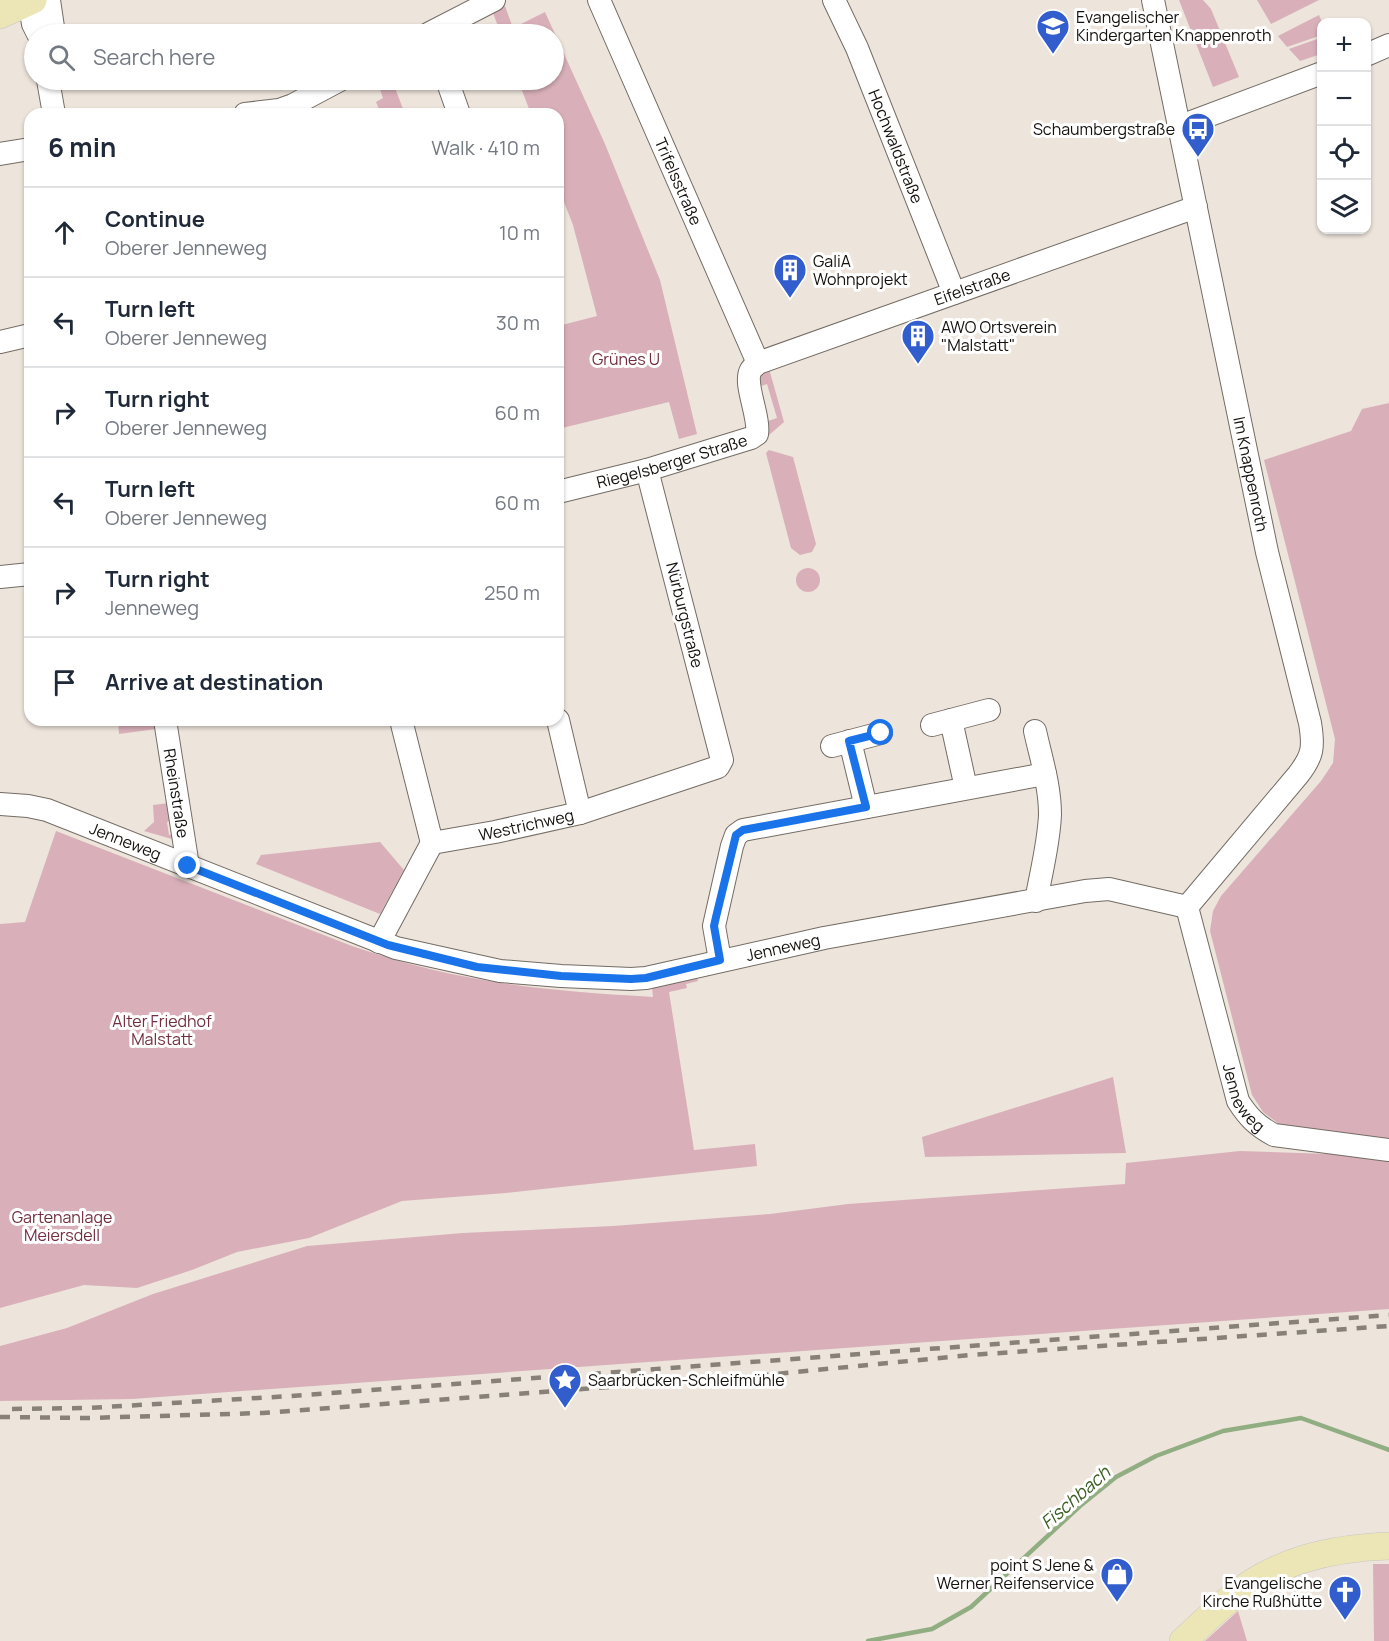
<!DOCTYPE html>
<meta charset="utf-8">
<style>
:root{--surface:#fff;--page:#f2f2f3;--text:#1f2937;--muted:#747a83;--line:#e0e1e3}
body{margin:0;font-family:Manrope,sans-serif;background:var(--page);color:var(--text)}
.controls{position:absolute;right:18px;top:18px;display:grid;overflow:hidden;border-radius:12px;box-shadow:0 2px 4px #0004}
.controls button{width:54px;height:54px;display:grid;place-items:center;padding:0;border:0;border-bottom:2px solid var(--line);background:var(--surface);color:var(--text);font:30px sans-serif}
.stop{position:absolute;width:18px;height:18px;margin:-14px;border:4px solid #1a73e8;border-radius:50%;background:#fff}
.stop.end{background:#1a73e8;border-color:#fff;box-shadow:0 2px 6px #0008}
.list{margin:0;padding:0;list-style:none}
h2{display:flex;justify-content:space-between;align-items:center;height:78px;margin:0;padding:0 24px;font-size:26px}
h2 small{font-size:20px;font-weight:400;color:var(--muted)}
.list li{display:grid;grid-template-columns:39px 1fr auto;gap:18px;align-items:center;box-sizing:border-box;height:90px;padding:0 24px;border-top:2px solid var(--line)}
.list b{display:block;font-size:22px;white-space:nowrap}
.list p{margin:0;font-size:20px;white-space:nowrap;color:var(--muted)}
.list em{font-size:20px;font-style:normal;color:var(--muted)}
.icon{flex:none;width:33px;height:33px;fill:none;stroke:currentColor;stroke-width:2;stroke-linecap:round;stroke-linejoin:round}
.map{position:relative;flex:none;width:1389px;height:1641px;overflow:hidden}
.search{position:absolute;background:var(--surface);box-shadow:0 2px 4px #0004;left:24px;top:24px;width:540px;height:66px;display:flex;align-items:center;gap:15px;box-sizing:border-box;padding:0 21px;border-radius:33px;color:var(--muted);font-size:22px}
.panel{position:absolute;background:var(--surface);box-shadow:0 2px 4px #0004;left:24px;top:108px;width:540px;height:618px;border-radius:18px}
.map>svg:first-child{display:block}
.green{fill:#d9b0b9}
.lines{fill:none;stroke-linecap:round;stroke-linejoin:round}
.stream{stroke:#91ae82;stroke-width:4.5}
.minor-casing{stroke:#736c64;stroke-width:24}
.major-casing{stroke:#c6c6c5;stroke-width:28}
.minor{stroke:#fff;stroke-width:22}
.major{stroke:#ece6b6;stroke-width:27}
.rail{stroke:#87817a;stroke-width:4.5;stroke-dasharray:10 10;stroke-linecap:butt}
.route{stroke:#1a73e8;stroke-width:8}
.labels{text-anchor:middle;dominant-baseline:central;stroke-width:6;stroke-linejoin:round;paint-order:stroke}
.poi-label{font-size:16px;fill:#13100d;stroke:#fff;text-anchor:start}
.street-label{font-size:16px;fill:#13100d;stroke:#fff}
.park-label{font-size:16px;fill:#722d42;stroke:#fff}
.water-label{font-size:18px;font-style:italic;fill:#395e21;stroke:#fff}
</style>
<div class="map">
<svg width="1389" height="1641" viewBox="0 0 1389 1641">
<rect width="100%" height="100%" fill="#ede4db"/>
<g class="green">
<path d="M1179 0H1203L1211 9 1239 77 1213 87Z"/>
<path d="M1257 0H1319L1271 24Z"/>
<path d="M505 6 513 28 545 12 605 144 660 280 697 434 679 439 669 402 558 429V326L597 316 573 225 558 187V114H531L518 80H554V34H501L493 13Z"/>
<path d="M1319 15 1322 22 1321 54 1300 61 1289 49 1320 38 1319 36 1287 47 1278 36Z"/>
<path d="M388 80H392L405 114H370L379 109 376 102 383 98 378 84Z"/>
<path d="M768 365 784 422 768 436 764 432 768 421 777 418 767 384 758 387 762 370Z"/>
<path d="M1389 403V1139L1279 1124 1263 1112 1252 1095 1210 931 1213 911 1221 896 1321 781 1333 763 1335 739 1264 460 1351 431 1362 409Z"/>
<path d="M769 450 793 457 816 544 812 552 800 555 791 548 766 453Z"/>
<circle cx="808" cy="580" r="12"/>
<path d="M118 720H155L156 729 119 734Z"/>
<path d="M169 803 172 820 167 822 169 835 174 834 172 839 144 831 154 822 153 805Z"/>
<path d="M56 831 352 946C388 958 424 969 462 976 525 989 589 993 653 997L652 988 697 977 698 981 686 984 687 988 669 992 694 1150 755 1144 757 1166 506 1193 402 1201 309 1238 237 1252 192 1270 137 1288 84 1285 0 1308V924L25 922Z"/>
<path d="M380 842 404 870 380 914 256 864 261 855Z"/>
<path d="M1113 1077 1126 1153 925 1157 922 1137Z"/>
<path d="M1240 1151 1359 1155 1389 1161V1309L132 1399 0 1401V1346L67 1328 153 1294 307 1246 463 1233 613 1226 770 1214 848 1204 1125 1184 1126 1163Z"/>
<path d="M1373 1564H1389V1641H1374Z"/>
<path d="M1238 1611 1247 1641H1205Z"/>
</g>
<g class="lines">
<path class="stream" d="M868 1641 932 1629 971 1607 1080 1506 1116 1477 1156 1456 1223 1431 1301 1418 1389 1450"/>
<g class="minor-casing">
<g id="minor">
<path d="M29 0 33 24 38 34"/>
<path d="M49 0 54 34"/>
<path id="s1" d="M599 0 758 363"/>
<path id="s2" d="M834 0 857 48 954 293"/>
<path id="s3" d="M1153 0 1267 552 1310 723C1314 747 1313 756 1298 775L1187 907"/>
<path d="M428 34 494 0"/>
<path d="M1366 55 1389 45"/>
<path d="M48 80 54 114"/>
<path d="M447 80 459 114"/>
<path d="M245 114 279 110 293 105 340 80"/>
<path d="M1178 127 1322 73"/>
<path d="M0 154 30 149"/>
<path d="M0 342 30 335"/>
<path id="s4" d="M558 492 647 470 751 438 757 434C760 416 743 383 751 370 753 367 756 365 758 363L1196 207"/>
<path d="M0 577 30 574"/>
<path id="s5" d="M165 720 188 866"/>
<path d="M401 720 432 843"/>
<path d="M558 720 580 813"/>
<path d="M951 720 966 788"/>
<path d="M932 725 989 710"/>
<path d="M1035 731C1041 758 1050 786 1050 814 1049 843 1041 873 1036 901"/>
<path d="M850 741 866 807"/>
<path d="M832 746 881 733"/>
<path id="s6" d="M0 804 28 806 47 810 396 948 500 971 561 976 631 979 646 978 824 938 1085 891 1109 889 1187 907"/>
<path id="s7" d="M432 843 495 832 580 813 718 767 722 760 647 470"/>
<path id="s8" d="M1187 907 1238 1101C1248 1117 1257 1126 1274 1135L1389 1150"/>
<path d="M379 942 432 843"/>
<path d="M720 960 714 926 732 846 736 835 743 830 1045 774"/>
</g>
</g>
<g class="major-casing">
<g id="major">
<path d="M0 15 33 0"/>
<path d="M1183 1641C1199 1627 1214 1611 1231 1598 1276 1560 1332 1548 1389 1546"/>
</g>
</g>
<use href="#minor" class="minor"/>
<use href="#major" class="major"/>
<g class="rail">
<path d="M12 1409 88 1408 291 1396 1389 1315"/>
<path d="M0 1417 87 1418 263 1413 744 1377 971 1355 1389 1326"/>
</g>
</g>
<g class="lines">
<path class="route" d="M188 866 388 945 477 967 561 976 631 979 646 978 720 960 714 926 716 917 736 835 743 830 866 807 849 741 881 733"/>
</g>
<defs>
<g id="school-pin" transform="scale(1.725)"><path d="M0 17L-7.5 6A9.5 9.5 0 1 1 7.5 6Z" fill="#325dcd" stroke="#fff"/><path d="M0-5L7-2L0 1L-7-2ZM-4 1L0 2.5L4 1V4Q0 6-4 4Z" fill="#fff"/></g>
<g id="bus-pin" transform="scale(1.725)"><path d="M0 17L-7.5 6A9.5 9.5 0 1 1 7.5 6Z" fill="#325dcd" stroke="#fff"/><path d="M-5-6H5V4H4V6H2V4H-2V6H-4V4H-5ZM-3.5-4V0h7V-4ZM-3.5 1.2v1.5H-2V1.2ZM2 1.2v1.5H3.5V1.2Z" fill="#fff"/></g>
<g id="building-pin" transform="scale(1.725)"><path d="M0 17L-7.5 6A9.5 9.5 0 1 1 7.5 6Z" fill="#325dcd" stroke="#fff"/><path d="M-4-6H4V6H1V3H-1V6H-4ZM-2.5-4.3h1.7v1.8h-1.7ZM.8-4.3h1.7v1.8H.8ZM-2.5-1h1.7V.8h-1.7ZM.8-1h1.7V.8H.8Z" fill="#fff"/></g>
<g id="sight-pin" transform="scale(1.725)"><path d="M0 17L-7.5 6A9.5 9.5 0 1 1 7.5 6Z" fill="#325dcd" stroke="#fff"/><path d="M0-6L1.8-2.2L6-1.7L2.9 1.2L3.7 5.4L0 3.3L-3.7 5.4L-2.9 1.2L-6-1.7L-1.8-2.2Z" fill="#fff"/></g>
<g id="shop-pin" transform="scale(1.725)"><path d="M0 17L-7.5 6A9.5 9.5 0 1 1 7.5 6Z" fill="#325dcd" stroke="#fff"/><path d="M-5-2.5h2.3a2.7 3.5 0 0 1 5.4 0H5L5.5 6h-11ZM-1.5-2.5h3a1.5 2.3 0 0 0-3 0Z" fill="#fff"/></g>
<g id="church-pin" transform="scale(1.725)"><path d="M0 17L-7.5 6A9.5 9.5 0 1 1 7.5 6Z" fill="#325dcd" stroke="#fff"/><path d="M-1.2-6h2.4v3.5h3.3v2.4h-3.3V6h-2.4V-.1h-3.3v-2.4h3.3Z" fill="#fff"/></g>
</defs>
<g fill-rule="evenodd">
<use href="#school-pin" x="1053" y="26"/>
<use href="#bus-pin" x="1198" y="129"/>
<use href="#building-pin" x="790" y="270"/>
<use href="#building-pin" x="918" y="336"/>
<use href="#sight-pin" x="565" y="1380"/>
<use href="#shop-pin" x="1117" y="1574"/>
<use href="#church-pin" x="1345" y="1592"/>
</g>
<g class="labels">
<g class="poi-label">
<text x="1076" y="17">Evangelischer<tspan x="1076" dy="18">Kindergarten Knappenroth</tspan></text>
<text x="1175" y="129" text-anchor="end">Schaumbergstraße</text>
<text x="813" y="261">GaliA<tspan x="813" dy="18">Wohnprojekt</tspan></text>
<text x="941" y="327">AWO Ortsverein<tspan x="941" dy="18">"Malstatt"</tspan></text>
<text x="588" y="1380">Saarbrücken-Schleifmühle</text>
<text x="1094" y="1565" text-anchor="end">point S Jene &amp;<tspan x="1094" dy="18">Werner Reifenservice</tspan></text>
<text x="1322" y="1583" text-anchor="end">Evangelische<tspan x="1322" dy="18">Kirche Rußhütte</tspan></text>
</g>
<g class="street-label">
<text stroke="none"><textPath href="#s2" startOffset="159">Hochwaldstraße</textPath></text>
<text stroke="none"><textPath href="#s1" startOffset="198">Trifelsstraße</textPath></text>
<text stroke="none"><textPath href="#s4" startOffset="510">Eifelstraße</textPath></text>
<text stroke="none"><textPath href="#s4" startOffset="118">Riegelsberger Straße</textPath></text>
<text stroke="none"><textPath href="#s3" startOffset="484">Im Knappenroth</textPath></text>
<text transform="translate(685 615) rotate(76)">Nürburgstraße</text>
<text stroke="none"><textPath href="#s5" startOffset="74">Rheinstraße</textPath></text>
<text stroke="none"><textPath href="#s7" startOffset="96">Westrichweg</textPath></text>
<text stroke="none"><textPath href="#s6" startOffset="132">Jenneweg</textPath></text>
<text stroke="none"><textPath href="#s6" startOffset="816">Jenneweg</textPath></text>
<text stroke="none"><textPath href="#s8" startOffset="200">Jenneweg</textPath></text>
</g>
<g class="park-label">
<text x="626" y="359">Grünes U</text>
<text x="162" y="1021">Alter Friedhof<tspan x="162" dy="18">Malstatt</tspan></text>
<text x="62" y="1217">Gartenanlage<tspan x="62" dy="18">Meiersdell</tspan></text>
</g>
<g class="water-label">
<text transform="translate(1075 1497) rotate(-41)">Fischbach</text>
</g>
</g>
</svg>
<div class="controls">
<button>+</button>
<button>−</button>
<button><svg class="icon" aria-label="locate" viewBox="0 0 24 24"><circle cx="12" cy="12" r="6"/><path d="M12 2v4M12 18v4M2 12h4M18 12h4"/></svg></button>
<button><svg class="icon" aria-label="layers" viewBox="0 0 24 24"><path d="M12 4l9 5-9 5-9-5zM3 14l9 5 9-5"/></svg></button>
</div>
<div class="stop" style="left:881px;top:733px"></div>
<div class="stop end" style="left:188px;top:866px"></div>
<div class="search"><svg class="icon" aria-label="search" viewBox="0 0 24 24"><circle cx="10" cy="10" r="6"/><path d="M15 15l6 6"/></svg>Search here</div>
<section class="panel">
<h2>6 min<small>Walk · 410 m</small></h2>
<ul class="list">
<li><svg class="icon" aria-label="ahead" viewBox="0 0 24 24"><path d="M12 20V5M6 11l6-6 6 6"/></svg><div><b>Continue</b><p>Oberer Jenneweg</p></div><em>10 m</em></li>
<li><svg class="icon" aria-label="left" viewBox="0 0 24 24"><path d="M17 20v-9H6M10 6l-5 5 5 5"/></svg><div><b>Turn left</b><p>Oberer Jenneweg</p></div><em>30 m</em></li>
<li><svg class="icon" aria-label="right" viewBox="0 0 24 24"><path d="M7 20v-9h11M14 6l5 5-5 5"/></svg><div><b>Turn right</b><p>Oberer Jenneweg</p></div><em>60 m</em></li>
<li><svg class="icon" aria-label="left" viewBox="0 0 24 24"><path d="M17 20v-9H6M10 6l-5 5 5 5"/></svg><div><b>Turn left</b><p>Oberer Jenneweg</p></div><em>60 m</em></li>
<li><svg class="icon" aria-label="right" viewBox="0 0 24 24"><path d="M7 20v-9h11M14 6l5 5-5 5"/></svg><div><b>Turn right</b><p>Jenneweg</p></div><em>250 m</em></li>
<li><svg class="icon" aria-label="arrive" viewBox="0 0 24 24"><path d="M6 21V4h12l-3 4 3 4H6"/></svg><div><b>Arrive at destination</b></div></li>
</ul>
</section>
</div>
